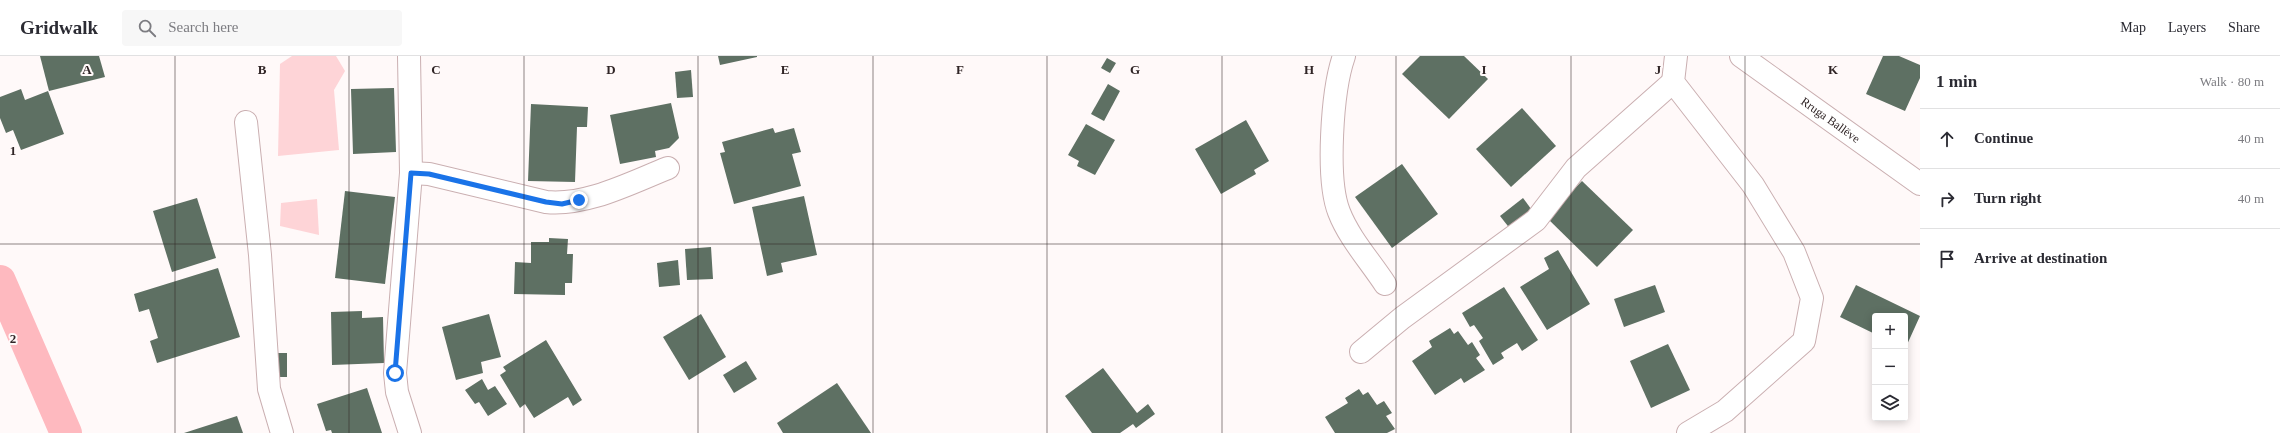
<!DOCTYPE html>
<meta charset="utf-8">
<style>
:root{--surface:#fff;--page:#f7f7f7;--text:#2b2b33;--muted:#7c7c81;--line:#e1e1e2}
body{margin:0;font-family:"Times New Roman",serif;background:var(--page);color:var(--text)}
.controls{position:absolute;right:12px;bottom:12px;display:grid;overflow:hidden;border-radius:4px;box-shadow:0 2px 10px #0003}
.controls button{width:36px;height:36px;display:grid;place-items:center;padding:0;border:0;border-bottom:1px solid var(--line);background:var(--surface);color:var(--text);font:20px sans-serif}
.stop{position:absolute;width:12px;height:12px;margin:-9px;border:3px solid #1a73e8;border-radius:50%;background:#fff}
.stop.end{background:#1a73e8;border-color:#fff;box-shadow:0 1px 4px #0008}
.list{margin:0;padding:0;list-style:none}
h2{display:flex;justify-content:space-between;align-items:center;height:52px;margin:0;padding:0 16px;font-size:17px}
h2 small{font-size:13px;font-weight:400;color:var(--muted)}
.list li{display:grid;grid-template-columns:26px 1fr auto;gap:12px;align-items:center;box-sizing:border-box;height:60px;padding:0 16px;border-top:1px solid var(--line)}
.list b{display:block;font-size:15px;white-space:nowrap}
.list em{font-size:13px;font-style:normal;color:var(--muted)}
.icon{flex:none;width:22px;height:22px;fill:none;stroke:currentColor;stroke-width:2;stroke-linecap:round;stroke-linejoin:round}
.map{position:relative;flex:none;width:1920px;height:377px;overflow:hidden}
header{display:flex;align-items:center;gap:24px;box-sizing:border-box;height:56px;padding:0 20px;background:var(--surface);border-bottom:1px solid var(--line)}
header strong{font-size:19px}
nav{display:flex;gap:22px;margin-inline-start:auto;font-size:14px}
.search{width:280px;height:36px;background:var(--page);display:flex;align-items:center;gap:10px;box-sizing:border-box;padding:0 14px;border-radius:4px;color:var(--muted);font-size:15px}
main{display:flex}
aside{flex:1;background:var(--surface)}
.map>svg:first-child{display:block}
.green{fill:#fed4d7}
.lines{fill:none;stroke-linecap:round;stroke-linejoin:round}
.canal{stroke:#feb9bf;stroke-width:32}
.building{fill:#5e7063}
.minor-casing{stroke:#caafb1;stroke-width:24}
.minor{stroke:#fff;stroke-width:22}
.route{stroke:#1a73e8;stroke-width:5}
.grid{fill:none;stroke:#302526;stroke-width:1;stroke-opacity:0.55}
.labels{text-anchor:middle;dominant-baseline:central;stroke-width:4;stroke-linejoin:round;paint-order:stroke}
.street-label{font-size:12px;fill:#302526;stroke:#fff9f9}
.grid-label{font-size:13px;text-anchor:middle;font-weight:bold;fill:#302526;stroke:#fff9f9;stroke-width:4;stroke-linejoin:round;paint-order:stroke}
</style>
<header>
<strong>Gridwalk</strong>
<div class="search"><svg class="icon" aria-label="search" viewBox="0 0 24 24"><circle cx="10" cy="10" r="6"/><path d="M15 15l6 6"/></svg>Search here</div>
<nav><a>Map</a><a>Layers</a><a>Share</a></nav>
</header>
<main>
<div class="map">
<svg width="1920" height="377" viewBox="0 0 1920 377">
<rect width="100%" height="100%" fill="#fff9f9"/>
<g class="green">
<path d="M292 0H336L345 15 334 34 339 94 278 100 280 8Z"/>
<path d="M317 143 319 179 280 170 281 147Z"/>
</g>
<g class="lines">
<path class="canal" d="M0 225 66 377"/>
</g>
<g class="building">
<path d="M40 0H99L105 21 49 35Z"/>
<path d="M718 0H757V1L720 9Z"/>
<path d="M1420 0H1464L1488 23 1449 63 1402 18Z"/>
<path d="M1883 0H1899L1920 9V22L1905 55 1866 38Z"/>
<path d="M1107 2 1116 7 1110 17 1101 12Z"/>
<path d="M691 14 693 41 677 42 675 16Z"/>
<path d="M1108 28 1120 35 1104 65 1091 58Z"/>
<path d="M394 32 396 96 353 98 351 33Z"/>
<path d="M21 33 25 44 48 35 64 78 21 94 13 74 6 77 0 62V41Z"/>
<path d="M671 47 679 82 669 92 655 95 656 101 620 108 610 59Z"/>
<path d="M531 48 588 51 587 71H577L575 126 528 125Z"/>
<path d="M1522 52 1556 90 1511 131 1476 93Z"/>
<path d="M1246 64 1269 105 1254 114 1256 118 1221 138 1195 93Z"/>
<path d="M1086 68 1115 84 1095 119 1077 110 1079 105 1068 99Z"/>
<path d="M773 72 775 77 794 72 801 96 792 98 801 130 734 148 720 97 725 96 722 86Z"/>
<path d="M1402 108 1438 158 1392 192 1355 141Z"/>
<path d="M1582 125 1633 174 1597 211 1546 161Z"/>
<path d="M345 135 395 141 385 228 335 222Z"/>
<path d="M804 140 817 199 781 207 783 216 767 220 752 151Z"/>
<path d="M197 142 216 202 172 216 153 155Z"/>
<path d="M1523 142 1534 157 1511 174 1500 160Z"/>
<path d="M549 182 568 183 567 198H573L572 227H565V239L514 238 515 206 531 207V186H549Z"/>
<path d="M711 191 713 223 687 224 685 193Z"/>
<path d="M1558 194 1590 248 1547 274 1520 231 1549 213 1544 202Z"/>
<path d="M678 204 680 229 659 231 657 207Z"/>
<path d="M218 212 240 281 157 307 150 285 158 282 149 253 139 256 134 238Z"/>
<path d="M1655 229 1665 256 1624 271 1614 243Z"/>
<path d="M1856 229 1920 260 1905 293V260H1875V278L1840 261Z"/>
<path d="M1504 231 1538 284 1522 295 1517 287 1501 297 1504 302 1493 309 1479 285 1483 282 1474 269 1470 271 1462 257Z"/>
<path d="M362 255V262L383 261 384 307 332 309 331 256Z"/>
<path d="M489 258 501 301 481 306 483 317 456 324 442 271Z"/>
<path d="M701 258 726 301 689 324 663 281Z"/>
<path d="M1450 272 1454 278 1458 275 1468 289 1472 286 1480 299 1476 302 1485 314 1464 327 1461 322 1435 339 1412 305 1432 291 1429 285Z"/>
<path d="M546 284 582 344 573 350 568 341 534 362 525 348 520 352 500 319 506 315 503 311Z"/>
<path d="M1668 288 1690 334 1651 352 1630 305Z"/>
<path d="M274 297H287V321H275Z"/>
<path d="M746 305 757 323 734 337 723 319Z"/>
<path d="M1103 312 1137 357 1148 348 1155 358 1136 372 1133 368 1120 377H1092L1065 340Z"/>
<path d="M482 323 488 334 495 330 507 348 488 360 479 346 475 348 465 334Z"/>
<path d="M837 327 871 377H783L777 367Z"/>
<path d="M367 332 382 377H332L331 374 326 375 317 348Z"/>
<path d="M1359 333 1363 339 1368 336 1377 349 1384 345 1392 357 1386 360 1395 373 1387 377H1335L1325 361 1348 347 1345 342Z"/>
<path d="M237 360 243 377H184Z"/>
</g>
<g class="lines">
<g class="minor-casing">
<g id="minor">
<path d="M409 0 411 117 395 317 397 336 410 377"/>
<path d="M1344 0C1332 34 1326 123 1339 156 1349 182 1370 205 1385 228"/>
<path d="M1676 0 1673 26 1753 129 1794 196 1812 242 1804 285 1725 355 1688 377"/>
<path id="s1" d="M1741 0 1920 128"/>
<path d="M246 66 260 199 269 333 282 377"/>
<path d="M411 117 429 118 546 146C587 150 630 127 668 112"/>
<path d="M1361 296 1402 262 1536 164 1576 112 1673 26"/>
</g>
</g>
<use href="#minor" class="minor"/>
</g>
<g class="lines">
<path class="route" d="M395 317 411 117 429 118 546 146 562 148 579 144"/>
</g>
<path class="grid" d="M175 0V377M349 0V377M524 0V377M698 0V377M873 0V377M1047 0V377M1222 0V377M1396 0V377M1571 0V377M1745 0V377M0 188H1920"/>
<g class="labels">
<g class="street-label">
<text stroke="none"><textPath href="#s1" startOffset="110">Rruga Ballëve</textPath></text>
</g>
</g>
<g class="grid-label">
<text x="87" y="18">A</text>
<text x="262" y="18">B</text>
<text x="436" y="18">C</text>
<text x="611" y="18">D</text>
<text x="785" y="18">E</text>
<text x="960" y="18">F</text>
<text x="1135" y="18">G</text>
<text x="1309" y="18">H</text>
<text x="1484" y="18">I</text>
<text x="1658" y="18">J</text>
<text x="1833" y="18">K</text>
<text x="13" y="99">1</text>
<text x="13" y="287">2</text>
</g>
</svg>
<div class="controls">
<button>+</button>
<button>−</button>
<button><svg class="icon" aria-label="layers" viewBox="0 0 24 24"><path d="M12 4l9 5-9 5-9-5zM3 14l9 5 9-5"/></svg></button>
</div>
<div class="stop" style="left:395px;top:317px"></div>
<div class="stop end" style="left:579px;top:144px"></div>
</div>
<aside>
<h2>1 min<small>Walk · 80 m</small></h2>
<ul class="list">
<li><svg class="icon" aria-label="ahead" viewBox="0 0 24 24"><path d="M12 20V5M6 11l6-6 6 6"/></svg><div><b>Continue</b></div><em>40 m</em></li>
<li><svg class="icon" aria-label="right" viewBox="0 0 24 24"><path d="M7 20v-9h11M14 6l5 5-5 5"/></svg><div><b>Turn right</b></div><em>40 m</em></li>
<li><svg class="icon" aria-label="arrive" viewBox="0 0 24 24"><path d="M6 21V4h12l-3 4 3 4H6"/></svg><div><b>Arrive at destination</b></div></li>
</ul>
</aside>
</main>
